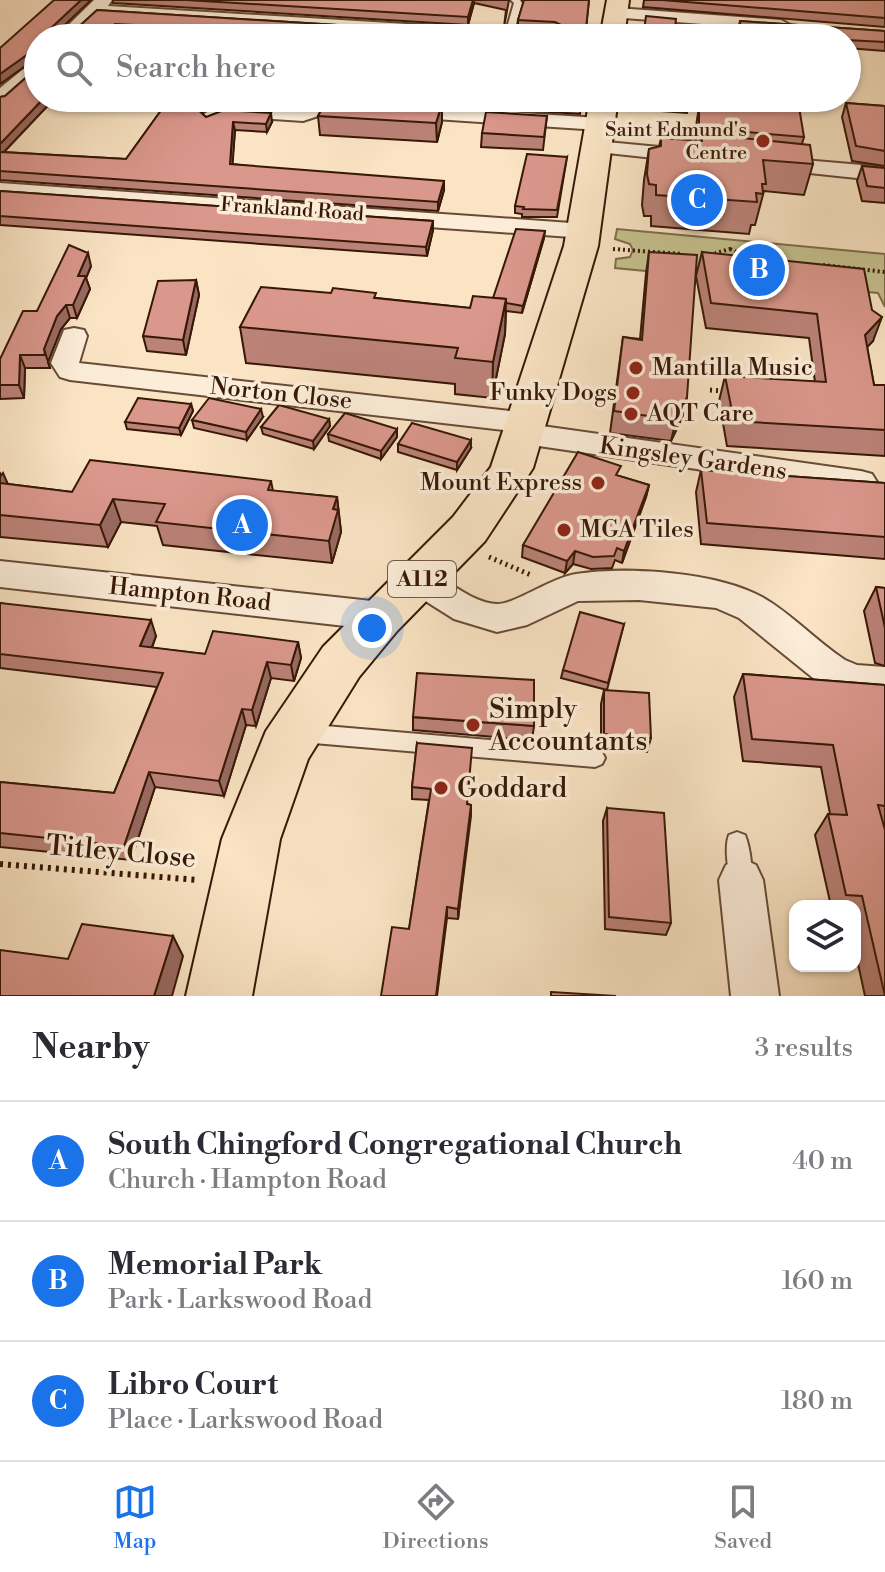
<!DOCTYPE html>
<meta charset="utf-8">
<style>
:root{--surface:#fff;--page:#f7f7f7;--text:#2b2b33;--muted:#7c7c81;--line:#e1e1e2;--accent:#1a73e8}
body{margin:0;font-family:"Libre Bodoni",serif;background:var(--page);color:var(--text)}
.controls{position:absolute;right:24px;bottom:24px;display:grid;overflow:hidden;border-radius:16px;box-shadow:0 2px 6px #0004}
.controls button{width:72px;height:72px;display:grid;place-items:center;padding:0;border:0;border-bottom:2px solid var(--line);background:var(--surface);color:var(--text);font:40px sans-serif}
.you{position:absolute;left:372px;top:628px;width:28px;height:28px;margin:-20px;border:6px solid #fff;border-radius:50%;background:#1a73e8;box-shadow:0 0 0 12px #1a73e833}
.badge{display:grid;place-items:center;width:52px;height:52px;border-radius:50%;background:var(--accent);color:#fff;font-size:26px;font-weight:700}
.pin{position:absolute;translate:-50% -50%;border:4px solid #fff;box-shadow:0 2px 8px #0006}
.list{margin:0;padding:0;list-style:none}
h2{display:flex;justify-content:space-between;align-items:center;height:104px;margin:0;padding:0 32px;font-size:34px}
h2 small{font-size:26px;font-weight:400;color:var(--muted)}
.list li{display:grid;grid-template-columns:52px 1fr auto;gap:24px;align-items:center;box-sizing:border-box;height:120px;padding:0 32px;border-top:2px solid var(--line)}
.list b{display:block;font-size:30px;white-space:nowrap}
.list p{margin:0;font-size:26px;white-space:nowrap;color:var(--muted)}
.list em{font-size:26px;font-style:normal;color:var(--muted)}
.icon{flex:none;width:44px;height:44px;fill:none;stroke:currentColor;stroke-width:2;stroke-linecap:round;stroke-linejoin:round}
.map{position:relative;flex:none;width:885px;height:996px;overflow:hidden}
.search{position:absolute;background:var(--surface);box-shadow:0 2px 6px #0004;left:24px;right:24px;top:24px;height:88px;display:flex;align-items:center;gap:20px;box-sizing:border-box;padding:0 28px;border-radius:44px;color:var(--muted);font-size:30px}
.sheet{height:464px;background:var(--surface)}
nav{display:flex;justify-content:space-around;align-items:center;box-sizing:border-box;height:112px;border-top:2px solid var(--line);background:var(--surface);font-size:22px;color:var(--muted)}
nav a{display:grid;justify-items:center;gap:4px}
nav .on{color:var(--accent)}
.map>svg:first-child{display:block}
.green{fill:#c6c28f;stroke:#7e6d4b;stroke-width:2}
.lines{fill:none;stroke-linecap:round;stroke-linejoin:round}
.service-casing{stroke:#684b36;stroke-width:4}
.minor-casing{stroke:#684b36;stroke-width:4}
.primary-casing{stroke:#371807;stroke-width:4}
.path-far2{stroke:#371807;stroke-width:4;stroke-dasharray:2 3;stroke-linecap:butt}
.path-far1{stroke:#371807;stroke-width:5;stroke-dasharray:2 4;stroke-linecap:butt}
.path{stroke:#371807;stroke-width:6;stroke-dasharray:3 5;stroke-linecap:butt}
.service{fill:#fcedd9;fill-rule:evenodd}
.minor{fill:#fcedd9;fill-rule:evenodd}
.primary{fill:#fae4c4;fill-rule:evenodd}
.wall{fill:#bb8278;stroke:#371807;stroke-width:2}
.shaded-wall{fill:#996a62;stroke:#371807;stroke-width:2}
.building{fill:#da978c;stroke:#371807;stroke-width:2}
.poi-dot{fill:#8f2418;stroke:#fcedd9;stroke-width:3}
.labels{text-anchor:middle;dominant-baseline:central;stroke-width:7;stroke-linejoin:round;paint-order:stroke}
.far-poi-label{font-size:20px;fill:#371807;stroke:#fcedd9;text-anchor:end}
.far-street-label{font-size:20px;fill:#371807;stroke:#fcedd9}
.shield{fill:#fcedd9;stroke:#725846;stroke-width:2}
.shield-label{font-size:22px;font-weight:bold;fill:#371807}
.poi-label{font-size:24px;fill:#371807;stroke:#fcedd9;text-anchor:start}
.street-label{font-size:24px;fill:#371807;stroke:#fcedd9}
.near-poi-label{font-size:28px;fill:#371807;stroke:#fcedd9;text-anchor:start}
.near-street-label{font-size:28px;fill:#371807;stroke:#fcedd9}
</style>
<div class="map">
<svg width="885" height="996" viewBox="0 0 885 996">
<rect width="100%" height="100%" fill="#fae4c4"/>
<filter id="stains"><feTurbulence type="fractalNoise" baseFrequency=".0025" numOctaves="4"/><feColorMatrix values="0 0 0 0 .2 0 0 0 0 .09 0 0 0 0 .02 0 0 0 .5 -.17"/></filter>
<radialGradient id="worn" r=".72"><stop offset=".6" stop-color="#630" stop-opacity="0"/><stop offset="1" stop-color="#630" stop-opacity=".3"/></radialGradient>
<path class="green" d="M617 229 885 254V307L878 293 615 268 616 259 630 257 633 250 630 244 615 239Z"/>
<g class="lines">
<g class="service-casing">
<g id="service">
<path d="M511 0H520L522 3 512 38H504L514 3Z"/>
<path d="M302 724 595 749 602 752 605 758 602 764 595 767 302 742 295 739 292 733 295 727Z"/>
<path d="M737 832 745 835C750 848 754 872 749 886L741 889 733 886C728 872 724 848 729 835Z"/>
</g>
</g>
<g class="minor-casing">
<g id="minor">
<path d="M94 0H112L108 6 554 33 563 38H467L98 15 74 38H55Z"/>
<path d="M617 8 781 20 790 25 781 30 611 17 608 13Z"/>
<path d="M38 57V73L7 102 0 104V88Z"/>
<path d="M328 100 599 118 609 124 599 130 330 112 303 121 225 116 209 123 199 117 221 104 301 109Z"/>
<path d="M596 141 691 150 702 156 691 162 589 151 585 147Z"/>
<path d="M769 157 885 167V181L761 168 758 163Z"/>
<path d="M0 183 585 224 597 231 585 238 0 197Z"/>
<path d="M74 328 84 330 87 336 79 363 529 413 539 416 542 426 861 471 872 474 877 482 872 490 861 493 525 444 514 441 512 431 70 380 60 377 51 363 64 330Z"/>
<path d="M0 561 381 602 394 606 399 616 394 626 381 630 0 587Z"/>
<path d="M420 568C446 576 469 603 497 604 516 604 550 578 576 574 627 566 717 572 762 597 792 614 816 641 845 660L857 665 885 667V699L853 696 818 682 739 618 716 608 639 600 578 601 527 625 497 632 454 619 408 590 403 581 408 572Z"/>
<path d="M741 858 756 865 763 880 779 996H731L719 880 726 865Z"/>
</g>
</g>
<g class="primary-casing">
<g id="primary">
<path d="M607 0H629L624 38H600Z"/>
<path d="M590 98H618L598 246 533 468 485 541 397 631 359 677 308 759 280 839 252 996H186L222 839 266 731 323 647 453 517 491 467 564 246Z"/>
</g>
</g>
<g class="path-far2">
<path d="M613 249 682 254"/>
<path d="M730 249 745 256V263L731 266 716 261V253Z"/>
<path d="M823 265 885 272"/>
</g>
<g class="path-far1">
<path d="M710 390 725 391"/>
<path d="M489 557 531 575"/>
</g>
<path class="path" d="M0 864 198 880"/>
<use href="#service" class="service"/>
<use href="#minor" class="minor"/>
<use href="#primary" class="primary"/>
</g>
<g class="wall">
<path d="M113 0H509L504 27 506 10 474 3 468 25 113 3Z"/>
<path d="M522 0H589L585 38 554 30 518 28V20L524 2Z"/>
<path d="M644 0H885V27L643 7Z"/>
<path d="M97 10 464 33 207 37 117 32 38 98H55L4 152 126 159 170 98H325L318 100 285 98 281 105 221 101 201 113 206 117 272 122 267 132 235 130 232 164 444 190 438 211 0 180V97L5 96 38 67V57L0 84V48L56 33H72Z"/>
<path d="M740 21 885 31V51L847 48V38H738V29Z"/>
<path d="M328 98H448L447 105H442V122L437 142 320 135 318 116Z"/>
<path d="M489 98H582L580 114 488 108Z"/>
<path d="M649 98 688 106 687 113 648 110Z"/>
<path d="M846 103 885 106V166L852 161 842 117Z"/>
<path d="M758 104 804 137 802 144 813 164 804 195 764 191 755 225H751L749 234 651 226V216H644L642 205 644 180 649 149 659 147 661 138 696 141V126L699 107 757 111Z"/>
<path d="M547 116 543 150 481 147 482 133Z"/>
<path d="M567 157 557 217H522V214L515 213V206Z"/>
<path d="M862 166 885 168V203L862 201 857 181Z"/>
<path d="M0 191 433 221V230L427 256 0 225Z"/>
<path d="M544 238 522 313 506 311 505 334 492 398 455 394V384L246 363 240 327 331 293 470 308 493 298Z"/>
<path d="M649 252 687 397 682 418 671 441 610 433 623 337 640 339 646 273Z"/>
<path d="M702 252 873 341 867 347 874 385H885V456L727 446 719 401 725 376 815 382 809 338 706 328 696 276Z"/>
<path d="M91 266 86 278 90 289 77 318H70L61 329 48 362 50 368H25L24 398 0 399V359L37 311Z"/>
<path d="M196 280 199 295 186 355 147 351 143 336Z"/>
<path d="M191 404 193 411 181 435 127 429 125 422Z"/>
<path d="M263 417 247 440 194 428 192 420Z"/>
<path d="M329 419 330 426 314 449 263 434 261 427Z"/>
<path d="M397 429V437L381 459 329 441 328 434Z"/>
<path d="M398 444 471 448 457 470 398 452Z"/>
<path d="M701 470 885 483V559L701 544 696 492Z"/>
<path d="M0 473 8 484 72 492 271 481 273 491 337 497 341 532 332 563 163 545 157 526 121 522 108 547 0 537Z"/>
<path d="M619 476 649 485 646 497 622 563 615 560 612 568 591 569 573 564 565 573 522 557 523 545Z"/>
<path d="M876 587 885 588V666L875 663 864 611Z"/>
<path d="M0 603 156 636 152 648 205 654 298 642 301 658 294 681 271 678 256 726 246 725 224 796 155 787 131 860 0 847V782L114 793 157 687 0 668Z"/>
<path d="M624 624 607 690 561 678 563 670Z"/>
<path d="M743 674 885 685V996H865L855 950V906H831L815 835 828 814H830L821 767 743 761 734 697Z"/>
<path d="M604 690 651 738 647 752 601 747V704Z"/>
<path d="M413 717 534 726 532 740 413 730Z"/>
<path d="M417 743 468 804 471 805 458 919 447 918 409 929 429 800 412 799V787Z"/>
<path d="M607 808 671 923 666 935 605 929 603 821Z"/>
</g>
<g class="shaded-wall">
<path d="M81 0H91L53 36 51 28Z"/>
<path d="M473 0H474V3L468 25V17Z"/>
<path d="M115 24 117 32 111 38H101Z"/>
<path d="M38 47V57L0 84V74Z"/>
<path d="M44 98H55L0 156V144Z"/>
<path d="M210 98H221V101L196 116 195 107Z"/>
<path d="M442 104V122L437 142 436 123Z"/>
<path d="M271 113 272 122 267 132 266 124Z"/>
<path d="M233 122 235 130 232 173 230 164Z"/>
<path d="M444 181V190L438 211V202Z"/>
<path d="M433 221V230L427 256 426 247Z"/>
<path d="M545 231 544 238 522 313 523 306Z"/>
<path d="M88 253 91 266 86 278 90 289 77 318 73 305 78 276Z"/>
<path d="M196 280 199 295 186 355 183 340Z"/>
<path d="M506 299 505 334 492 398 493 362Z"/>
<path d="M66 305 70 318 61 329 48 362 50 368 44 349 57 316Z"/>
<path d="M882 317 873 341 856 359 865 335Z"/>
<path d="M20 355 25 368 24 398 19 385Z"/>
<path d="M687 397 682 418 671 441 676 420Z"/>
<path d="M191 404 193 411 181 435 179 428Z"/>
<path d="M261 409 263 417 247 440 246 432Z"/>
<path d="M329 419 330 426 314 449 313 441Z"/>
<path d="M397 429V437L381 459V451Z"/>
<path d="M471 440V448L457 470V462Z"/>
<path d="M3 473 13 496 0 491V477Z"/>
<path d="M649 485 646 497 622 563 624 551Z"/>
<path d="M337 497 341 532 332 563 329 541 333 509Z"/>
<path d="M113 499 121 522 108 547 100 525Z"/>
<path d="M575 551 573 564 565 573 567 561Z"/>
<path d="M151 620 156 636 146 662 140 646Z"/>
<path d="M298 642 301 658 294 681 291 665Z"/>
<path d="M267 662 271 678 256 726 252 710Z"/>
<path d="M242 709 246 725 224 796 219 781Z"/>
<path d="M149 772 155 787 131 860 124 846Z"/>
<path d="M471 805V816L458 919V909Z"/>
<path d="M447 907V918L437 996H436Z"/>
<path d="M173 936 183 956 172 996H154Z"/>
</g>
<g class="building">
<path d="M54 0H81L51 28 53 33H72L97 10 464 33 463 38H206L212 29 115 24 101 38H38V98H44L0 144V97L5 96 38 67V47L0 74V48Z"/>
<path d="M186 0H473L468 17Z"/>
<path d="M524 0H589L585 38H500L501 33 566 32 565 27 555 22 518 20Z"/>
<path d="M662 0H885V18Z"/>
<path d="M646 16 676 19 674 38H643Z"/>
<path d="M740 21 885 31V42L847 40V38H823L741 33Z"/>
<path d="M170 98H210L195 107 206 117 224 110 271 113 266 124 233 122 230 164 444 181 438 202 0 171V152L126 159Z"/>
<path d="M328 98H355L442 104 436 123 318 116Z"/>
<path d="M489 98H582L581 105 489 99Z"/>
<path d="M650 98H688V106L649 103Z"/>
<path d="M846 103 885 106V151L856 146Z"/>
<path d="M758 104 799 107 804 137 699 128V107L759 111Z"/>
<path d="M486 112 547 116 544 137 482 133Z"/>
<path d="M702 134 810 145 813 164 763 160 766 184H762L763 194 756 193 757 202 656 195V185L649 184 647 174 649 149 661 146V138L702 141Z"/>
<path d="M527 154 567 157 557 210 523 209 524 207 515 206Z"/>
<path d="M862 166 885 168V188L867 186Z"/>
<path d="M0 191 433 221 426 247 0 216Z"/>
<path d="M516 229 545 231 523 306 506 303V299L493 298Z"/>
<path d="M69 245 88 253 78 276H86L73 305H66L57 316 44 349 45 355H20L19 385H0V359L23 311H37Z"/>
<path d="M649 252 697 255 687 397 676 420 614 411 623 337 642 340Z"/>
<path d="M702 252 864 269 872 310 882 317 865 335 874 385H885V430L734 421 725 376 826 382 817 314 711 303Z"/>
<path d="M196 280 183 340 143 336 158 281Z"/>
<path d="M261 287 331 293 333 288 376 293 374 298 470 308 473 296 506 299 493 362 455 358 458 348 240 327Z"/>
<path d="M138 398 191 404 179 428 125 422Z"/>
<path d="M209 398 261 409 246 432 192 420Z"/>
<path d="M279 405 329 419 313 441 261 427Z"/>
<path d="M345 413 397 429 381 451 328 434Z"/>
<path d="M412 423 471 440 457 462 398 444Z"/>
<path d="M578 452 621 466 616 475 649 485 624 551 617 548 614 556 593 557 575 551 567 561 523 545Z"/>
<path d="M90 460 271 481 268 490 337 497 333 509 338 510 329 541 156 522 165 504 113 499 100 525 0 515V483L72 492Z"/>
<path d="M701 470 885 483V537L707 523Z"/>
<path d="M876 587 885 588V628Z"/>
<path d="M0 603 151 620 140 646 205 654 213 631 298 642 291 665 267 662 252 710 242 709 219 781 149 772 124 846 0 833V782L114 793 163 673 0 654Z"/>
<path d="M580 612 624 624 608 683 563 670Z"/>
<path d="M417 673 534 680V726L413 717Z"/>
<path d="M743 674 885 685V806L878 805 885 830V996L862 896 846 895 828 814 847 815 833 745 752 739Z"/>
<path d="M604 690 649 693 651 738 604 734Z"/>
<path d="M417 743 472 748 467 804 471 805 458 909 447 907 436 996H381L392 927 409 929 431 789 412 787Z"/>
<path d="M607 808 664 813 671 923 609 917Z"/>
<path d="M82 924 173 936 154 996H0V950L68 959Z"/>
<path d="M551 992 616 996H551Z"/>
</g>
<g class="poi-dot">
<circle cx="763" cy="141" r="8"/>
<circle cx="636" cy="368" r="8"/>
<circle cx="633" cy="393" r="8"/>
<circle cx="631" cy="414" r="8"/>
<circle cx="598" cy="483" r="8"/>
<circle cx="564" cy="530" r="8"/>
<circle cx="473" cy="725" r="8"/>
<circle cx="441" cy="788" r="8"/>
</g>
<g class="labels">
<g class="far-poi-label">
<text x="747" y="130">Saint Edmund's<tspan x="747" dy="23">Centre</tspan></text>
</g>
<g class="far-street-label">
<text transform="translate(292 210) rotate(4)">Frankland Road</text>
</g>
<rect class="shield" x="388" y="561" width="68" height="36" rx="6"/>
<g class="shield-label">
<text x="422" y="579">A112</text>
</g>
<g class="poi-label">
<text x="652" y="368">Mantilla Music</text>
<text x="617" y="393" text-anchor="end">Funky Dogs</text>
<text x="647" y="414">AQT Care</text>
<text x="582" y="483" text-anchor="end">Mount Express</text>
<text x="580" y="530">MGA Tiles</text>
</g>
<g class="street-label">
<text transform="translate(281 394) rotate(6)">Norton Close</text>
<text transform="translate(693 459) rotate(8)">Kingsley Gardens</text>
<text transform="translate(190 595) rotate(6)">Hampton Road</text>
</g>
<g class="near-poi-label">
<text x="489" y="709">Simply<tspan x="489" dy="32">Accountants</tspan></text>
<text x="457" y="788">Goddard</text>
</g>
<g class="near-street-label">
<text transform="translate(121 852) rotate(5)">Titley Close</text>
</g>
</g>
<rect width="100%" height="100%" filter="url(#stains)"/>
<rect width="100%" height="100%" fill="url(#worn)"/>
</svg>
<div class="controls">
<button><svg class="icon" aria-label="layers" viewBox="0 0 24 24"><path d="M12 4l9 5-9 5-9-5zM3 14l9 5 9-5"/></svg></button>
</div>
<div class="you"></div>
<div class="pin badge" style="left:242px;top:525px">A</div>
<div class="pin badge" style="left:759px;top:270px">B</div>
<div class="pin badge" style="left:697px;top:200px">C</div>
<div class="search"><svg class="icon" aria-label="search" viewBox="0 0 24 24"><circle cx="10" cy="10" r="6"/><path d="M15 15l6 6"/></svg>Search here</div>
</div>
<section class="sheet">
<h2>Nearby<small>3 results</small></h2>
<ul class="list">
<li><span class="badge">A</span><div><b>South Chingford Congregational Church</b><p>Church · Hampton Road</p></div><em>40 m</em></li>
<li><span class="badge">B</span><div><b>Memorial Park</b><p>Park · Larkswood Road</p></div><em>160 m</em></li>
<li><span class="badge">C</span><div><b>Libro Court</b><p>Place · Larkswood Road</p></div><em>180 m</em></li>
</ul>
</section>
<nav>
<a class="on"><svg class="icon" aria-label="map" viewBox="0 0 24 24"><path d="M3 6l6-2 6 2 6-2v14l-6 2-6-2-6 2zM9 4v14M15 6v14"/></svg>Map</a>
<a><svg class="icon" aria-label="directions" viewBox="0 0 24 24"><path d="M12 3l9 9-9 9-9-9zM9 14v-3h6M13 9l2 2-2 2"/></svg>Directions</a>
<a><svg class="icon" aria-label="saved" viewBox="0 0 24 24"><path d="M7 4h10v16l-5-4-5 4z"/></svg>Saved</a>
</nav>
